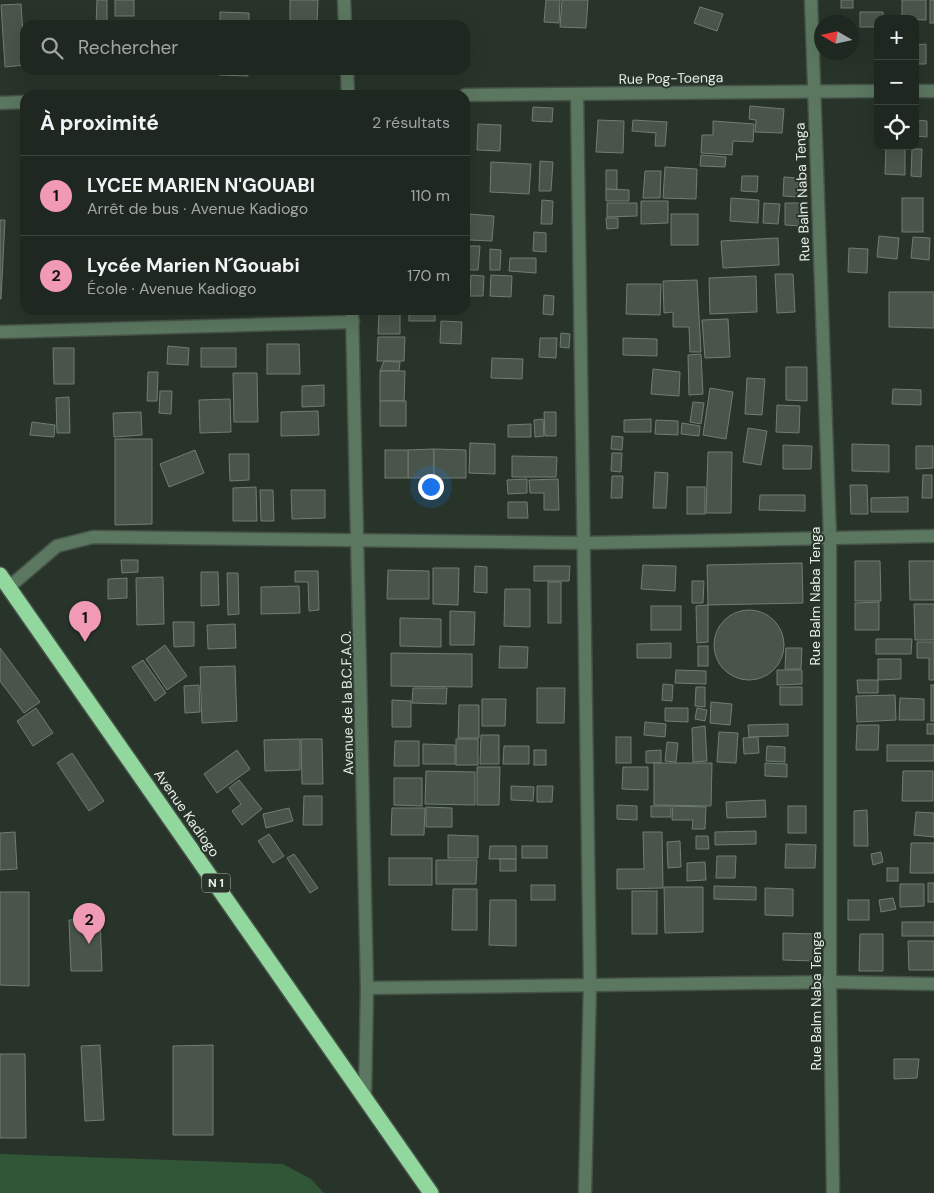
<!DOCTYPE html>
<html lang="fr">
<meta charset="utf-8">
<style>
:root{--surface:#1e2720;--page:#262f29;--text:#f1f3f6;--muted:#a1a5a5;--line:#3c443e;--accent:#f09ab5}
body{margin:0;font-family:"DM Sans",sans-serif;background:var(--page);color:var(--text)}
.controls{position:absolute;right:15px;top:15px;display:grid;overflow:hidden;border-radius:10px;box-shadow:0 5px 20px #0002}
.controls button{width:45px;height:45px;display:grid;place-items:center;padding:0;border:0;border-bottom:1px solid var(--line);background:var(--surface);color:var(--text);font:25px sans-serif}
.compass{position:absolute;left:814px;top:15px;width:45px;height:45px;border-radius:50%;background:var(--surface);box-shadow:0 5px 20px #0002;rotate:279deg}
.you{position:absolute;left:430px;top:486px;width:18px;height:18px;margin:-12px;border:4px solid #fff;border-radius:50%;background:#1a73e8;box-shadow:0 0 0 8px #1a73e833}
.badge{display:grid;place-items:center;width:32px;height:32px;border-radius:50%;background:var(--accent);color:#111;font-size:16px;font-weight:700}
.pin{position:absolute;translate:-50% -41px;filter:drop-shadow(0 1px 2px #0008)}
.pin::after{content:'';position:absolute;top:26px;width:18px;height:15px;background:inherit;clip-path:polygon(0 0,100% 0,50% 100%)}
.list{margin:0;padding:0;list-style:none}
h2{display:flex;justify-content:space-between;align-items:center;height:65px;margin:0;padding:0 20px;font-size:21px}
h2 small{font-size:16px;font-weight:400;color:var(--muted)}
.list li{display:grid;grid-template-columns:32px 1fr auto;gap:15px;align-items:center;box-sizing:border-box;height:80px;padding:0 20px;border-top:1px solid var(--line)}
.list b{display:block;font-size:19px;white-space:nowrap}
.list p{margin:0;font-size:16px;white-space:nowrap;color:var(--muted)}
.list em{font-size:16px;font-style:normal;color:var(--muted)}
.icon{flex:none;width:28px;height:28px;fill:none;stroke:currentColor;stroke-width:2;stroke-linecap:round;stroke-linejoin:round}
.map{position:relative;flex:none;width:934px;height:1193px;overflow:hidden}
.search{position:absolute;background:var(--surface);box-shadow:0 5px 20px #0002;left:20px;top:20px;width:450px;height:55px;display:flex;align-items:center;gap:12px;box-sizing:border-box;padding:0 18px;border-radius:15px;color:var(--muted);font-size:19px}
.panel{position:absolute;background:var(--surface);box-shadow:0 5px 20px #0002;left:20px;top:90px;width:450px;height:225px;border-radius:15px}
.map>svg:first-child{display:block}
.green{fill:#305537}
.building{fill:#49554a;stroke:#707d72}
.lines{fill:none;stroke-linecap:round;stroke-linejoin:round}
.street-casing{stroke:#465248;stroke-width:15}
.highway-casing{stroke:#465248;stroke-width:18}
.street{stroke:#5b7760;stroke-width:12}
.highway{stroke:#92d89e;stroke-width:15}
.labels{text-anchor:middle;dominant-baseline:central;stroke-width:4;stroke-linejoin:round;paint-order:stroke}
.shield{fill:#28342a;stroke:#acb6ae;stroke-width:1}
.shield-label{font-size:12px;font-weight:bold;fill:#e5ede6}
.street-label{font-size:14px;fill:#e5ede6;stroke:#28342a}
</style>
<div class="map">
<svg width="934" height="1193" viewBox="0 0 934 1193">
<rect width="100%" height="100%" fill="#28342a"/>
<path class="green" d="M0 1154 283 1164 311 1179 324 1193H0Z"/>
<g class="building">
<path d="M97 0H107V25H96Z"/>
<rect x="115" y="0" width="19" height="16"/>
<path d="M290 0H318L317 25H290Z"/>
<path d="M546 0H560L559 23 544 22Z"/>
<path d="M562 0H588L586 28 560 27Z"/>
<rect x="841" y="0" width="12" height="8"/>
<path d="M902 0H926V20L902 19Z"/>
<rect x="930" y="0" width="4" height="23"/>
<path d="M21 4 25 65 5 67 1 5Z"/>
<path d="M700 7 723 14 717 31 694 23Z"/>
<path d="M220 12 249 13V25H220Z"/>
<path d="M860 12H883V19H878V27H860Z"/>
<path d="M926 44V64H916L915 45Z"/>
<rect x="163" y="70" width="31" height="2"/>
<path d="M219 70H248V76L219 75Z"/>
<path d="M750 106 784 109 782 133 755 132 756 120 749 119Z"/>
<path d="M533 107 553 108 552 122 532 121Z"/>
<path d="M598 120 624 121 623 153 596 152Z"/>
<path d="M633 120 667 122 665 146H655L656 133 632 131Z"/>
<path d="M916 120 927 121V137L915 136Z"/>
<path d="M713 121 754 124 753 142 733 141 732 155 701 153 702 135H713Z"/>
<path d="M478 124 501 125 500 151 477 150Z"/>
<path d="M886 146H905V175L885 174Z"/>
<path d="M912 149H922L921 177 911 176Z"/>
<path d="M701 155 726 157 725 167 700 166Z"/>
<path d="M540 161 553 162 551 191H539Z"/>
<path d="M491 162 531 164 529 194 490 192Z"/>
<path d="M665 167 697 169 696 199 663 198Z"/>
<path d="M606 170H617V190L606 189Z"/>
<path d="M645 171H661L660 198H643Z"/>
<path d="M742 176H758L757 192 741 191Z"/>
<path d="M784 177 798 178 797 197 783 196Z"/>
<path d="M606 189 629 190V201H606Z"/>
<path d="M731 198 759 200 758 223 730 221Z"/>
<rect x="902" y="198" width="21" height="34"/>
<path d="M542 200 553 201 552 224H541Z"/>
<path d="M641 201H668V223L641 224Z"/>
<path d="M607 203H637V216L607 217Z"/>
<path d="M764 203 780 204 778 224 763 223Z"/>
<path d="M785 203H802L801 226 785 225Z"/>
<path d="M470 214 494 216 492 241 469 240Z"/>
<rect x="671" y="214" width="27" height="31"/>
<path d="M606 218H618V228L607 229Z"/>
<path d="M0 220H5L1 299H0Z"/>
<path d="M534 232 546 233V252L533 251Z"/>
<path d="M879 236 899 238 897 259 877 257Z"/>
<path d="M913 237 930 238 929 260 911 258Z"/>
<path d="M778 238 779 265 723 268 721 241Z"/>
<path d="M468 246H480L478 270H467Z"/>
<path d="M849 248 868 249 867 273 848 272Z"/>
<path d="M490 249 501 250 500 270H490Z"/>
<path d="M510 258H536V273L509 271Z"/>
<path d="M775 274H793L795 312 777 313Z"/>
<path d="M471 275 484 276 483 296H470Z"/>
<path d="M491 275 512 276 511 297 490 296Z"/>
<path d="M756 276 757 312 710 314 709 278Z"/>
<path d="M697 280 701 352H690L689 327H673V312L664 313 663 281Z"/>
<path d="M627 284H661L660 315 626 314Z"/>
<path d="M889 292H934V328L889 327Z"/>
<path d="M544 295 554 296 553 315 543 314Z"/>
<rect x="409" y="310" width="26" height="11"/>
<path d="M379 312H400V334H378Z"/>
<path d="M728 319 730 357 705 358 702 320Z"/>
<path d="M441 321 462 322 461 344 440 343Z"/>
<path d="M561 333 570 334 569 348 560 347Z"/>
<path d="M378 337H405L404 361H377Z"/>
<path d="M540 338H557L556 358 539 357Z"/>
<path d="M623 338 657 339V356L623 355Z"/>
<path d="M267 344H299L300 374H267Z"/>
<path d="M168 346 189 348 188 365 167 364Z"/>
<path d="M53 348H74V384H54Z"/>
<rect x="201" y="348" width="35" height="19"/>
<path d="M701 354 703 394 689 395 688 355Z"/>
<path d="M492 358 523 359 522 379 491 378Z"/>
<path d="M384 361 400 362 399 371H380Z"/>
<path d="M786 367H807V401L786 400Z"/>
<path d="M653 369 680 372 679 396 651 394Z"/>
<path d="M380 371H405L404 401H380Z"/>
<path d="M148 372H158L157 401H147Z"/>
<path d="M233 373H257L258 422H234Z"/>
<path d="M747 378 765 379 762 415 745 414Z"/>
<path d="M324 385V406L302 407V386Z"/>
<path d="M710 388 733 392 726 439 703 435Z"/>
<path d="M893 389 921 390V405L892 404Z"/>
<path d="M160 391H172L171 414 159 413Z"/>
<path d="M69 397 70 433H57L56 398Z"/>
<path d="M230 399 231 432 200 433 199 400Z"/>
<rect x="380" y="401" width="26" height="25"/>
<path d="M693 402 704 403 701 424 690 422Z"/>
<path d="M777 405 800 406 799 433 776 432Z"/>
<path d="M318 411 319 435 281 436V412Z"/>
<path d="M141 412 142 435 114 437 113 413Z"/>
<path d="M544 412H556V436H545Z"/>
<path d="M543 419 544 436 535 437 534 420Z"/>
<path d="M651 419V432H624V420Z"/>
<path d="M656 420 678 421V435L655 434Z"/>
<path d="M32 422 55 425 54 437 30 435Z"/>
<path d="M682 423 700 426 699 436 681 434Z"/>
<path d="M531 424V437H508V425Z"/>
<path d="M748 428 767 431 761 465 743 462Z"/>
<path d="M612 436 623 437 622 450 611 449Z"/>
<path d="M115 439H152V524L115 525Z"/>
<path d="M470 443 495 444V474L469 473Z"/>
<path d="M852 444 889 445V472L852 471Z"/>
<path d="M783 445 812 446 811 469H783Z"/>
<path d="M916 446H933V468L916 469Z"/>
<path d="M434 449V478H408V450Z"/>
<path d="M434 449 466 450V478H434Z"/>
<path d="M195 450 204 473 169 487 160 464Z"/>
<rect x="385" y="450" width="23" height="28"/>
<path d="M708 452H732L731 513H706Z"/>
<path d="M612 453H622L621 472 611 471Z"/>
<path d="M229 454H249V480L230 481Z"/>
<path d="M512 456 557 457 556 477H512Z"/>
<path d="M655 472 668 473 666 508H653Z"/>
<path d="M923 475H932V498H922Z"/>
<path d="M612 476H623L622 498H611Z"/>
<path d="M527 479V493L508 494 507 480Z"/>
<path d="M558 479 559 510H544V493H530L529 480Z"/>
<path d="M850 485H867L868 514H851Z"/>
<path d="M256 487 257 521H233V488Z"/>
<rect x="687" y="487" width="18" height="27"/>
<path d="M260 490H273L274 521H261Z"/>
<path d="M291 490H325V518L292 519Z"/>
<path d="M760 495H805V511L759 510Z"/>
<path d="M908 497V512H871V498Z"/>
<path d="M508 502H527L528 518H508Z"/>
<path d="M121 560H138V572L122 573Z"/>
<path d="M855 561H880L881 601H855Z"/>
<path d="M909 561H934V600H910Z"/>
<path d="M802 563 803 603 708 605 707 565Z"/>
<path d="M643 565 676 566 675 591 641 589Z"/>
<path d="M475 566 487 567V593L474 592Z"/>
<path d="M534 566H570L569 581H534Z"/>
<path d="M433 568H459L458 605 433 604Z"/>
<path d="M388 570 429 571V599H387Z"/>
<path d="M295 571H318L319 610 309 611 308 582H295Z"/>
<path d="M201 572H218L219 605 201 606Z"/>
<path d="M227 573H238L239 614 228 615Z"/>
<path d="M163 577 164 624 137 625 136 578Z"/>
<path d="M127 578V598L108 599V579Z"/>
<path d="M692 581H704L703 603H692Z"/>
<rect x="548" y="582" width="13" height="41"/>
<path d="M299 586 300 613 261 614V587Z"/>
<path d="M505 589H530V627L504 626Z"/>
<path d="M879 602V630H855V603Z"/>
<path d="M914 604H934V640H915Z"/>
<path d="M708 605V642L697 643 696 606Z"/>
<rect x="651" y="606" width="30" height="24"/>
<circle cx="749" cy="645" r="35"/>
<path d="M450 611 475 612 474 645H450Z"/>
<path d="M400 618 441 619V647L400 646Z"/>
<path d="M173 622H194V646L174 647Z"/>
<path d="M235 624 236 648 208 649 207 625Z"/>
<path d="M876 639H912L911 654H876Z"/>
<path d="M917 642H934V680H929V658H917Z"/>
<path d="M671 643V658H637V644Z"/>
<path d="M165 645 187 676 167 690 146 659Z"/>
<path d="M500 646 528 647 527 668H499Z"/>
<rect x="698" y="646" width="10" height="20"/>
<path d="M0 648 40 702 24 713 0 681Z"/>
<path d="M786 648H802L801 669H785Z"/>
<path d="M391 653 472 654V687L391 686Z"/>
<path d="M878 659H901V679L878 680Z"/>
<path d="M143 660 166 693 155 701 132 667Z"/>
<path d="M235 666 237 721 202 723 200 667Z"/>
<path d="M676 670 706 671V684L675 683Z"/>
<path d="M777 670H802V684L777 685Z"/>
<path d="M857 680H878V693H858Z"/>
<path d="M663 684 673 685 672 701 662 700Z"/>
<path d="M199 685 200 712 185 713 184 686Z"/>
<rect x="931" y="685" width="3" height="36"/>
<path d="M696 687H705V707L695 706Z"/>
<rect x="780" y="687" width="22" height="18"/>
<path d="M413 688H447L446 704 412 703Z"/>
<path d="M537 688H565L564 723H537Z"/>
<path d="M895 695 896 720 857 722 856 696Z"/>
<path d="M900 698 924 699V720H899Z"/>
<path d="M482 699H506L505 726H482Z"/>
<path d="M392 700 411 701V727H392Z"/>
<path d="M711 702 732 704 730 725 710 723Z"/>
<path d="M459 705H479V738H458Z"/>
<path d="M36 708 53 733 33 746 17 721Z"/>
<path d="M665 708H688V722L665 721Z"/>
<path d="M697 708 707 710 705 721 695 719Z"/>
<path d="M645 722 666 724 665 737 644 735Z"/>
<path d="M788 724V736L749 737 748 725Z"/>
<rect x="927" y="724" width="7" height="10"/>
<path d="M857 725H879L878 750H856Z"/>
<path d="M705 726 707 761 693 762 692 728Z"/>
<path d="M719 732 738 733 736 763 717 762Z"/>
<path d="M481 735H499V764H480Z"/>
<rect x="616" y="737" width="15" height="26"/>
<path d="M758 737 759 753 744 754 743 738Z"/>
<path d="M300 739V770L265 771 264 740Z"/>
<path d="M301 739H322L323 784H302Z"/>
<rect x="456" y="739" width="22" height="26"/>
<path d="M395 741H419V766H394Z"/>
<path d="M667 742 678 743 676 762 665 761Z"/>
<path d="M423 744 455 745V764H423Z"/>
<rect x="887" y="745" width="47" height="16"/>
<path d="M504 746H529V764H503Z"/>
<path d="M767 746 785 747V762L766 761Z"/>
<path d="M237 750 250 769 217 793 204 774Z"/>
<rect x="534" y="750" width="12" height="15"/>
<path d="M661 750V763H646V751Z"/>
<path d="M72 753 104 801 89 811 57 763Z"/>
<path d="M654 763H712L711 806 654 805Z"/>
<path d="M765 763 787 764V777L765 776Z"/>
<path d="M477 767H500L499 805H477Z"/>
<path d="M623 767H648V790L622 789Z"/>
<path d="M426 771 475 772V805L425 804Z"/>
<path d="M903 771H933V801H902Z"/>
<path d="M394 778H422V806L394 805Z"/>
<path d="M239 780 262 809 242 825 232 811 241 804 229 788Z"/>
<path d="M511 786 534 787 533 801 511 800Z"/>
<path d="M537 786H553L552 802H537Z"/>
<path d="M304 796H322V825H303Z"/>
<path d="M765 800 766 817 727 818 726 802Z"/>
<path d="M617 805 637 806V820L617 819Z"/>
<rect x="651" y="806" width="20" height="11"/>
<path d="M673 806 706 807 705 829H692L693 820H672Z"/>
<rect x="788" y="806" width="18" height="27"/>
<path d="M426 807 452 808V827H426Z"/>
<path d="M289 808 293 821 266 828 263 814Z"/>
<path d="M392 808H425L424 835H391Z"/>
<path d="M867 810 868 846H854V811Z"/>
<path d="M916 812 934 813V837L914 835Z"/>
<path d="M756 831V844L715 845V832Z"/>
<path d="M15 832 17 869 0 870V833Z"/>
<path d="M643 832H662L663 888 617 889V869H644Z"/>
<path d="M269 834 284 856 273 863 258 841Z"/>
<path d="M448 835 478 836V858H448Z"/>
<path d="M696 836H708L709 849H696Z"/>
<path d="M680 841 681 867 668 868 667 842Z"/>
<path d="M911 843H934V873H910Z"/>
<path d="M786 844 816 845 815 868H785Z"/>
<path d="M490 846H516V859H489Z"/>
<rect x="522" y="846" width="25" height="12"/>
<path d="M881 852 883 862 873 865 871 854Z"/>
<path d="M294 854 318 888 310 893 287 858Z"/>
<path d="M717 856H736L735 878H716Z"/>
<rect x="389" y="858" width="43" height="27"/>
<rect x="500" y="859" width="16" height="12"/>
<path d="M436 860H477L476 884H436Z"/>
<path d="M705 862 706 880 687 881V863Z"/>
<rect x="887" y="868" width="11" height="13"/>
<rect x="928" y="883" width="6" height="19"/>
<path d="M900 884H924V906L900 907Z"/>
<rect x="531" y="885" width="24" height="15"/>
<path d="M714 886 756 887V900L714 899Z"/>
<path d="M664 887H703V932L665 933Z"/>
<path d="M765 888 793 889V916L765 915Z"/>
<path d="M453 889H477V930H452Z"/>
<rect x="632" y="891" width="25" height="43"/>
<path d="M0 892H29V986L0 985Z"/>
<path d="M893 898 896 909 881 912 879 900Z"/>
<path d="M490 900H516V946L489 945Z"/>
<rect x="848" y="900" width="21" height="20"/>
<path d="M100 918 102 971H71L69 920Z"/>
<rect x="902" y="922" width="32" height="14"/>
<path d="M783 933 815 934 814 961 783 960Z"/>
<path d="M860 934H883V971H859Z"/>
<path d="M908 941H934V970H909Z"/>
<path d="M100 1045 104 1120 85 1121 81 1046Z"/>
<path d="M213 1045V1135H173V1046Z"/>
<path d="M0 1054H25L26 1138H0Z"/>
<path d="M894 1059H919L917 1078 894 1079Z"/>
</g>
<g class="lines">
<g class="street-casing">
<g id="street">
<path d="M344 0 345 25"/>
<path d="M811 0 830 538V982L833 1193"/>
<path d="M347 70 348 95"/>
<path d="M915 91H934"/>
<path d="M577 94 590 984 585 1193"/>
<path d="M465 95 878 91"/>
<path d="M0 103 25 102"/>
<path d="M352 310 367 988 365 1096"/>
<path d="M0 332 353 322"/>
<path d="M9 587 57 546 93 537 585 543 934 536"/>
<path d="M367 988 830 982 934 984"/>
</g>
</g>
<g class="highway-casing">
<path id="highway" d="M0 575 431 1193"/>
</g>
<use href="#street" class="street"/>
<use href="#highway" class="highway"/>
</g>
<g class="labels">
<rect class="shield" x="202" y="873.5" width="28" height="19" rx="4"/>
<g class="shield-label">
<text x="216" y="883">N 1</text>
</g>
<g class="street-label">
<text transform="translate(671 78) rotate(-1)">Rue Pog-Toenga</text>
<text transform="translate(802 192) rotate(-92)">Rue Balm Naba Tenga</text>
<text transform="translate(815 596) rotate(-90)">Rue Balm Naba Tenga</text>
<text transform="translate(347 703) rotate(-91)">Avenue de la B.C.F.A.O.</text>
<text transform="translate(187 813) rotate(55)">Avenue Kadiogo</text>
<text transform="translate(816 1001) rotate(-90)">Rue Balm Naba Tenga</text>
</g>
</g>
</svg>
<div class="controls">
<button>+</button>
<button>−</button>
<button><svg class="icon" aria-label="locate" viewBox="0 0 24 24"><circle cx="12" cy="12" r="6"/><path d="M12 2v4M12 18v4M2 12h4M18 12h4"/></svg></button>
</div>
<svg class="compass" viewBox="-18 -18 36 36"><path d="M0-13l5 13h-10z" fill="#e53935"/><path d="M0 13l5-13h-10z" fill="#a1a5a5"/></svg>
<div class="you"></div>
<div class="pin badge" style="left:85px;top:642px">1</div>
<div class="pin badge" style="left:89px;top:944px">2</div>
<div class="search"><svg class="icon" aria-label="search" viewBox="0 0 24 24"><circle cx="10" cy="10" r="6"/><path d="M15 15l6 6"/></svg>Rechercher</div>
<section class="panel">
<h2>À proximité<small>2 résultats</small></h2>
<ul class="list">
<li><span class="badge">1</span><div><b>LYCEE MARIEN N'GOUABI</b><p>Arrêt de bus · Avenue Kadiogo</p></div><em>110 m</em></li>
<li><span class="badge">2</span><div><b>Lycée Marien N´Gouabi</b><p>École · Avenue Kadiogo</p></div><em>170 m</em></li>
</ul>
</section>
</div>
